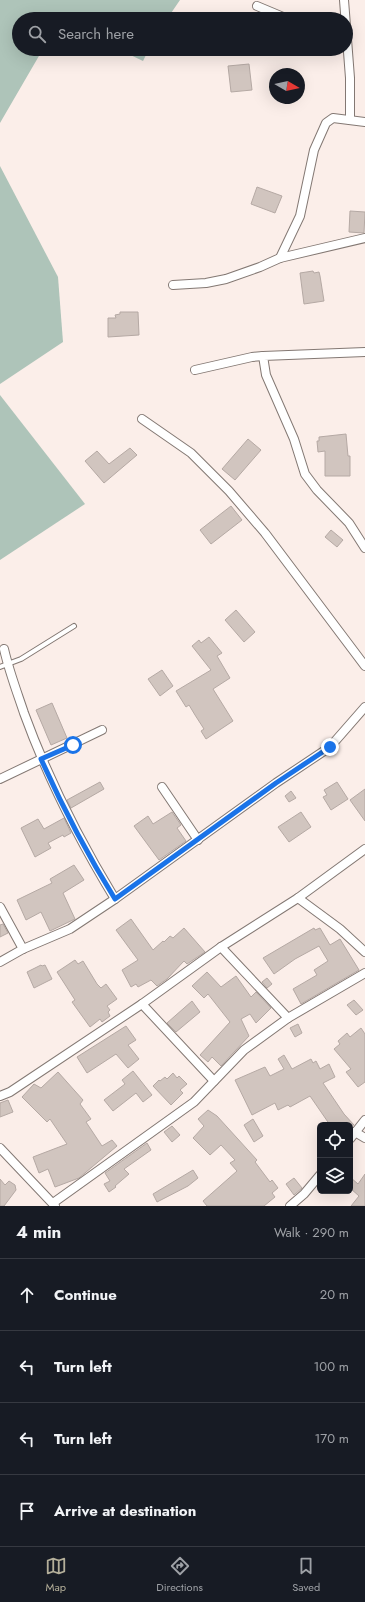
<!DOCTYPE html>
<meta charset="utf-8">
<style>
:root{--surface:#171b24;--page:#20242c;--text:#f1f3f6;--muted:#9ea1a6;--line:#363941;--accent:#b4af9a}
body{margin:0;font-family:Jost,sans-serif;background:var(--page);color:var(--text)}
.controls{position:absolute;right:12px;bottom:12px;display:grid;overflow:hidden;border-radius:6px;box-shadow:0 4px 16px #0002}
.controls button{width:36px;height:36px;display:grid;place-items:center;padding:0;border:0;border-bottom:1px solid var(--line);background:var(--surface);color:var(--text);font:20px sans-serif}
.compass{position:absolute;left:269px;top:68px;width:36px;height:36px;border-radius:50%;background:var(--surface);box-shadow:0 4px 16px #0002;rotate:99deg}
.stop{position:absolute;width:12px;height:12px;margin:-9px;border:3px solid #1a73e8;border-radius:50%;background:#fff}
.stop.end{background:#1a73e8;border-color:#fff;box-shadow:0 1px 4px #0008}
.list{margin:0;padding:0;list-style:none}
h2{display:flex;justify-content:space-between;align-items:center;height:52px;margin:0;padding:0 16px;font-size:17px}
h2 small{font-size:13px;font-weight:400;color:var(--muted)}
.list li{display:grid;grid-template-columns:26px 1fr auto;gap:12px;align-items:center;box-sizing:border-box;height:72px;padding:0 16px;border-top:1px solid var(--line)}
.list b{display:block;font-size:15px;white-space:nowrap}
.list em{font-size:13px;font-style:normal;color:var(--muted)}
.icon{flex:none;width:22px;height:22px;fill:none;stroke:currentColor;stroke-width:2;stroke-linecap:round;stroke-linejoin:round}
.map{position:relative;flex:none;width:365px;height:1206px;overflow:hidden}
.search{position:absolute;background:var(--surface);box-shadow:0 4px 16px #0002;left:12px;right:12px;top:12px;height:44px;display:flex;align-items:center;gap:10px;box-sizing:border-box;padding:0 14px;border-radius:22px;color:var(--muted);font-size:15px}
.sheet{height:340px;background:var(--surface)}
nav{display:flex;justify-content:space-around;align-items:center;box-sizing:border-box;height:56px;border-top:1px solid var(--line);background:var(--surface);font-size:11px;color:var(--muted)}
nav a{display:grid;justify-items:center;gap:2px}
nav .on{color:var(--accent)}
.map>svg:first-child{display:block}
.green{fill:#aec4b9}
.building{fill:#d1c5bf;stroke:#b5a9a4}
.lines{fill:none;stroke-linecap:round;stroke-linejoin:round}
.lane-casing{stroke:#837873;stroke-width:6}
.street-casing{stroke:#837873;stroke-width:10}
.lane{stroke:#fff;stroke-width:4}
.street{stroke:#fff;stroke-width:8}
.route{stroke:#1a73e8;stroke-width:5}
</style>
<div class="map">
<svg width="365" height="1206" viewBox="0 0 365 1206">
<rect width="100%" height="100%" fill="#fbeee9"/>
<g class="green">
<path d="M0 0H180L167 19H19V49H43L0 123Z"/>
<path d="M118 49H149L143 61Z"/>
<path d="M0 166 58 277 63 342 0 384Z"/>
<path d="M0 395 85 504 0 560Z"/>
</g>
<g class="building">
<path d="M249 64 252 90 231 92 228 66Z"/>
<path d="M257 187 282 196 275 213 251 204Z"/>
<path d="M350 211 365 212 364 233 349 232Z"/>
<path d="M313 271 314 273 319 272 320 276 324 301 304 304 300 273Z"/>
<path d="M120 312H138L139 335 108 337V318H116L115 315 120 314Z"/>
<path d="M346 434 348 456H350V476H325V451L318 452 317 441H319V437Z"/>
<path d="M248 439 261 450 235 480 222 469Z"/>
<path d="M130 448 137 455 104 483 85 461 97 451 109 464Z"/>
<path d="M231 506 242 520 211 544 200 530Z"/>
<path d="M331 530 343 540 337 547 325 537Z"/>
<path d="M236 610 255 632 244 642 225 620Z"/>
<path d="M209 637 222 653 217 656 230 678 213 689 233 721 206 739 201 731 204 729 195 715 189 705 186 707 176 691 211 670 192 646 199 640 201 643Z"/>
<path d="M162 670 173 686 160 696 148 679Z"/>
<path d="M52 703 67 738 51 745 36 710Z"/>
<path d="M100 782 104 789 71 808 67 800Z"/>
<path d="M337 782 348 799 331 810 323 797 327 795 324 790Z"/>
<path d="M365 789V821L350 800Z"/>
<path d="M291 791 296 798 289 802 285 796Z"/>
<path d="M172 812 181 825 177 828 186 841 159 860 134 826 148 816 153 824Z"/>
<path d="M301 812 311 827 289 842 278 827Z"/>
<path d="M64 818 71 833 64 837 63 835 48 843 51 848 35 857 21 828 38 819 44 829Z"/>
<path d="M74 865 84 880 63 893 75 919 50 931 41 912 26 920 17 900 52 883 50 879Z"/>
<path d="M131 919 153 950 163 941 164 942 170 936 173 938 184 928 205 952 187 964 184 961 167 979 157 986 151 980 138 987 136 984 131 987 122 970 138 960 116 930Z"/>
<path d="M3 924 8 933 0 937V925Z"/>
<path d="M314 928 315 930 320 928 330 945 340 939 359 970 301 1004 293 989 317 975 314 970 328 961 319 946 295 959 274 974 263 958Z"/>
<path d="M75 960 78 964 83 961 97 984 101 988 106 984 117 999 107 1006 110 1010 108 1012 110 1016 102 1022 100 1019 90 1027 72 1002 75 1000 57 972Z"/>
<path d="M41 965 42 966 45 965 52 979 34 988 27 972Z"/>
<path d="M207 972 221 987 236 976 251 997 256 992 271 1008 256 1023 250 1014 241 1019 249 1036 221 1066 212 1057 208 1062 200 1055 230 1022 208 994 204 998 192 986Z"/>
<path d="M267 978 272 984 267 988 262 982Z"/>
<path d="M354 1000 363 1010 356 1015 347 1005Z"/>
<path d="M192 1001 200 1012 176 1032 167 1023Z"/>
<path d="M298 1024 302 1033 295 1037 290 1028Z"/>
<path d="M126 1026 136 1040 128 1045 139 1059 128 1068 116 1054 87 1073 77 1057Z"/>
<path d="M361 1028 365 1034V1082L358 1087 346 1072 351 1069 334 1049 340 1044 338 1041 347 1033 350 1037Z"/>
<path d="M284 1055 292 1069 311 1059 313 1063 316 1061 320 1069 329 1064 335 1077 323 1083 344 1114 354 1125H330L310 1096 290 1107 288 1105 278 1110 275 1103 252 1115 235 1080 265 1067 270 1076 284 1069 278 1059Z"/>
<path d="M133 1071 152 1095 143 1102 136 1093 113 1111 104 1100 125 1084 122 1080Z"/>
<path d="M58 1072 83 1100 80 1104 91 1119 86 1122 102 1146 112 1140 117 1146 79 1178 55 1187 48 1169 39 1173 33 1157 67 1144 50 1119 47 1122 22 1097 34 1084 41 1088Z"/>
<path d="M173 1073 177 1078 179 1076 187 1084 180 1090 183 1093 171 1105 153 1086 159 1080 160 1081 165 1077 167 1079Z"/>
<path d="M8 1100 13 1112 0 1117V1103Z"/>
<path d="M208 1110 217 1116 257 1160 255 1162 270 1182 272 1180 278 1188 272 1193 275 1197 264 1206H207L203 1201 237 1171 230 1163 235 1160 221 1145 210 1155 193 1138 204 1126 198 1119Z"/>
<path d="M253 1119 263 1136 254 1142 244 1125Z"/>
<path d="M172 1126 180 1135 172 1142 164 1132Z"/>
<path d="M147 1143 151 1150 124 1169 129 1174 115 1186 116 1187 109 1192 104 1184 110 1181 105 1173Z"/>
<path d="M193 1170 198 1178 188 1186 157 1202 153 1194Z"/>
<path d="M365 1174V1206H351L359 1196 350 1188V1177L358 1184Z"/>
<path d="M294 1178 302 1188 294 1195 286 1184Z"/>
<path d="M0 1179 5 1185 9 1181 15 1185 16 1190 4 1206H0Z"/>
</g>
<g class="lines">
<g class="lane-casing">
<path id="lane" d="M0 667 21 659 74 626"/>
</g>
<g class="street-casing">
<g id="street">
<path d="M344 0 350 78V120"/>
<path d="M257 6 288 19"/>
<path d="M280 258 365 238"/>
<path d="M173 285 206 283 226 279 260 267 280 258 300 216 314 150 326 123 333 118 365 122"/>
<path d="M365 352 263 356 266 375 294 439 305 474 317 490 349 523 365 548"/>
<path d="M195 370 252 357 263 356"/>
<path d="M142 419 191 453 229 491 265 533 365 666"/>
<path d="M4 649C9 671 17 692 24 713 48 779 78 838 115 899"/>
<path d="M0 779 102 730"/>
<path d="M162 787 198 840"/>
<path d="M298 898 340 929 365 952"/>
<path d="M0 907 23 949"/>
<path d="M221 947 288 1018"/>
<path d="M0 962 23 949 70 929 115 899 276 783 330 747 365 707"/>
<path d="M142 1004 214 1081"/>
<path d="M0 1096 10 1092 142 1004 221 947 298 898 365 849"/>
<path d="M355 1132 365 1138"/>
<path d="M350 1139 365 1120"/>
<path d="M0 1148 55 1206"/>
<path d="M53 1203 194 1102 244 1050 288 1018 365 973"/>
<path d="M290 1206 304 1194 320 1175"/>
</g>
</g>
<use href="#lane" class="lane"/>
<use href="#street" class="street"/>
</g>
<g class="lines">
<path class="route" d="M73 745 41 759C63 808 87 854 115 899L276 783 330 747"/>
</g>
</svg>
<div class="controls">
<button><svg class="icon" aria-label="locate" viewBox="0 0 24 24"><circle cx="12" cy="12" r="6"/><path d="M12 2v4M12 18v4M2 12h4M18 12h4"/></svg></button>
<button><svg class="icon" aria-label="layers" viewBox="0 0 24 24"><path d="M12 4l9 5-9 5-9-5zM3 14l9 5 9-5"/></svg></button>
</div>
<svg class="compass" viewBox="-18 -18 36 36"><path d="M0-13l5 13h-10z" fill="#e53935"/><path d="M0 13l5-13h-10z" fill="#9ea1a6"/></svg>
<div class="stop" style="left:73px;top:745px"></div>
<div class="stop end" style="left:330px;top:747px"></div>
<div class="search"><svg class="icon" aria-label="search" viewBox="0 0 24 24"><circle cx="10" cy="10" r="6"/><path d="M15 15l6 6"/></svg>Search here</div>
</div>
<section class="sheet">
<h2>4 min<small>Walk · 290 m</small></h2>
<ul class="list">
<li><svg class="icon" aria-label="ahead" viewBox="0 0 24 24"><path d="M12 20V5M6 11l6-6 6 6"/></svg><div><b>Continue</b></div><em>20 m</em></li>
<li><svg class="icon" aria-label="left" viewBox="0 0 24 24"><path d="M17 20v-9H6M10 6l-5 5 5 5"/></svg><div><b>Turn left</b></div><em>100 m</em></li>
<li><svg class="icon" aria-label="left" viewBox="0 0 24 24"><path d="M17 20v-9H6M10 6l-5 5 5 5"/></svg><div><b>Turn left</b></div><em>170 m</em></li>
<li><svg class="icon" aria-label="arrive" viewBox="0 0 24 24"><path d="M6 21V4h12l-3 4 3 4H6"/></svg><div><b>Arrive at destination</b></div></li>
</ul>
</section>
<nav>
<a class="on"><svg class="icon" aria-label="map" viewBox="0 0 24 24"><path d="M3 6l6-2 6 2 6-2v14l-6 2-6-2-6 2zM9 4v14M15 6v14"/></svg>Map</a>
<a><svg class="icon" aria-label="directions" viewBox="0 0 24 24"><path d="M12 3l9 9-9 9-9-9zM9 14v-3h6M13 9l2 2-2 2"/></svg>Directions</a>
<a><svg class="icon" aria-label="saved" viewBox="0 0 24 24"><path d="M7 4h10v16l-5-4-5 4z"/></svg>Saved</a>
</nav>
